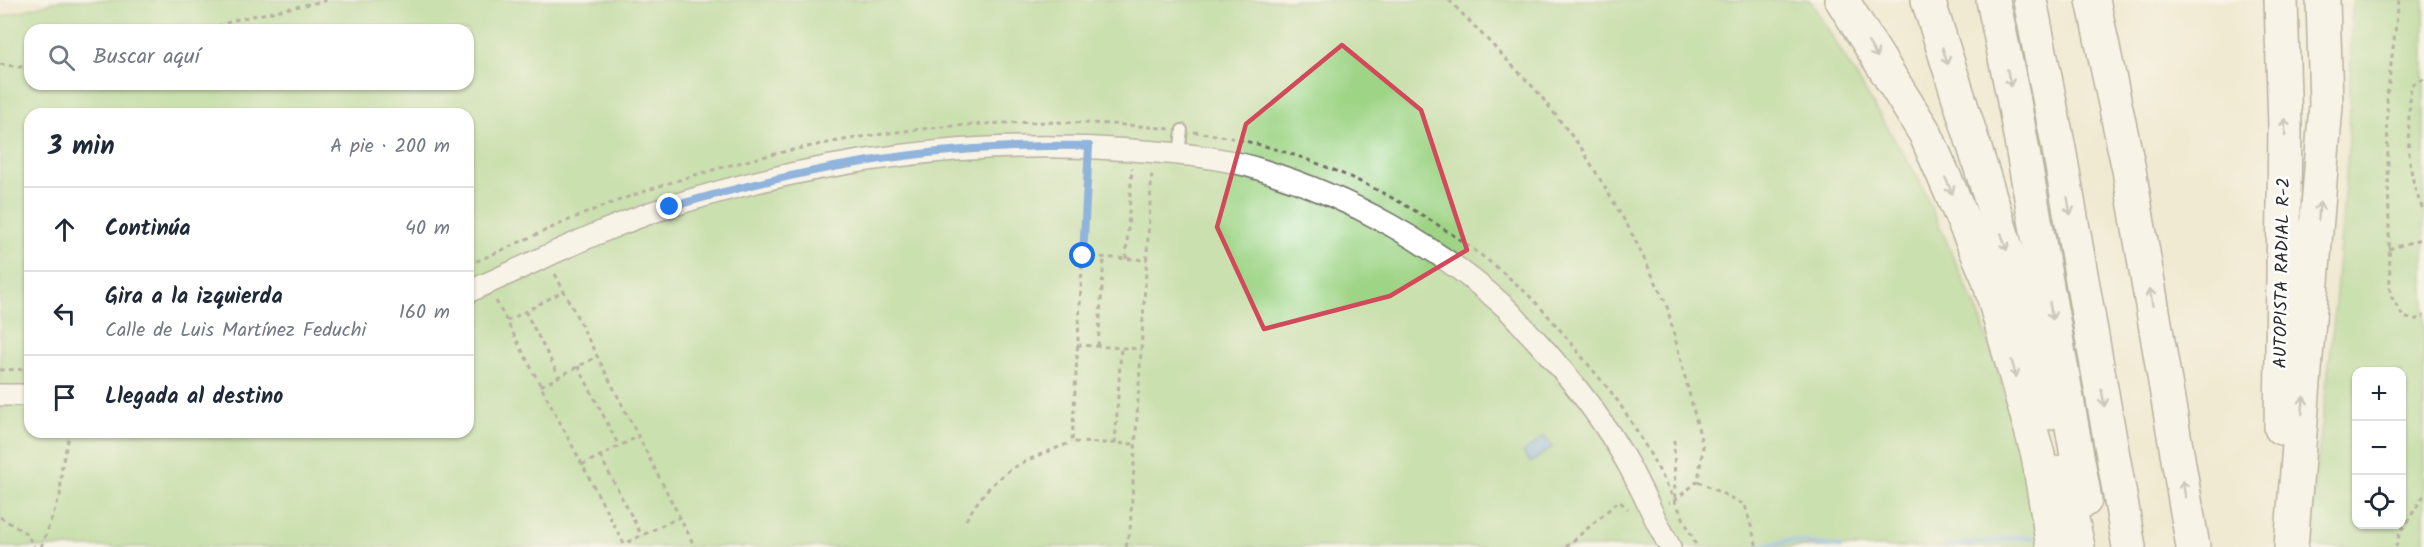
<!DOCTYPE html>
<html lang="es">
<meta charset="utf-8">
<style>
:root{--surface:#fff;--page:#f2f2f3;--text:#1f2937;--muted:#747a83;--line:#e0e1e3}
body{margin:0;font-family:Kalam,sans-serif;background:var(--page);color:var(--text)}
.controls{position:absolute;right:18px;bottom:18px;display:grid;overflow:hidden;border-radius:12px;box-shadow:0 2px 4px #0004}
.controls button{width:54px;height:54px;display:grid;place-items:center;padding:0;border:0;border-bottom:2px solid var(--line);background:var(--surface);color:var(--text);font:30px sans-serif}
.stop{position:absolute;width:18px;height:18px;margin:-14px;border:4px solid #1a73e8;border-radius:50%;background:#fff}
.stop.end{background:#1a73e8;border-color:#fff;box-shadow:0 2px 6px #0008}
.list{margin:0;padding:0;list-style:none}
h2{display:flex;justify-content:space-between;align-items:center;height:78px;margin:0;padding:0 24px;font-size:26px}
h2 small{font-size:20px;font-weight:400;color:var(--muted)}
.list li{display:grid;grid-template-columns:39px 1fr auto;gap:18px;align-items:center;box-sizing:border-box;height:84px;padding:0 24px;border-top:2px solid var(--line)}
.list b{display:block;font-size:22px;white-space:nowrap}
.list p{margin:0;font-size:20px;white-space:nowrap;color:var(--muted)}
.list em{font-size:20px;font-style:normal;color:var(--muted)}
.icon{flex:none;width:33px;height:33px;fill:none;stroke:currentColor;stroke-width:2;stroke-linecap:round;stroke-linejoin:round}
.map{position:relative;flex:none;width:2424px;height:547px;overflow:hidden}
.search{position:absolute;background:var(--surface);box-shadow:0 2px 4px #0004;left:24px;top:24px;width:450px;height:66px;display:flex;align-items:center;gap:15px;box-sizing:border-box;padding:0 21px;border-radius:18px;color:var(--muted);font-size:22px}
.panel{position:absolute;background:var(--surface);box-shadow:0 2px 4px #0004;left:24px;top:108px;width:450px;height:330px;border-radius:18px}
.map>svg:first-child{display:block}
.green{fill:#9ed485;stroke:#648058;stroke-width:1.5;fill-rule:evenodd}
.water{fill:#76aee6;stroke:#506c88;stroke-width:1.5}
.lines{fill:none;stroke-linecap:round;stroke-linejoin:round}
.stream{stroke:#76aee6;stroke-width:5}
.service-casing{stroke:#706e65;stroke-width:14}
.minor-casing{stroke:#706e65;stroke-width:24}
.motorway-casing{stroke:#706e65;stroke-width:36}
.path{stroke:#706e65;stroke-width:3;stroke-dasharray:4.5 4.5;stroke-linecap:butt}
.service{stroke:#fff;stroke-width:10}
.minor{stroke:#fff;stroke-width:21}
.motorway{stroke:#fff;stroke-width:33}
.oneway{stroke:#a0a0a0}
.route{stroke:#1a73e8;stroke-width:8}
.marked{fill:none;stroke:#d1495b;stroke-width:4.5;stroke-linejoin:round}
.labels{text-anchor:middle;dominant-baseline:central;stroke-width:5;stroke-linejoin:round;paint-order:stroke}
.street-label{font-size:18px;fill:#2b2b2b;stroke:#fff}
</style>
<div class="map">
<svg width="2424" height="547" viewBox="0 0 2424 547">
<rect width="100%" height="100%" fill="#fff"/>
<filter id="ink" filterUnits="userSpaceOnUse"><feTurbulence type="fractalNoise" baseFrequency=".0167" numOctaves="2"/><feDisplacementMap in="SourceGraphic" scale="12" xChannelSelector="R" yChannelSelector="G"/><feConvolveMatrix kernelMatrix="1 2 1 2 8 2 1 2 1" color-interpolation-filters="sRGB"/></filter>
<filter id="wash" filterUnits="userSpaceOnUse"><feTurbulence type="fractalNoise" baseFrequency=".008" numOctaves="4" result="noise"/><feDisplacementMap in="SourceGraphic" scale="24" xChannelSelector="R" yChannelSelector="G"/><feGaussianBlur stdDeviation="1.35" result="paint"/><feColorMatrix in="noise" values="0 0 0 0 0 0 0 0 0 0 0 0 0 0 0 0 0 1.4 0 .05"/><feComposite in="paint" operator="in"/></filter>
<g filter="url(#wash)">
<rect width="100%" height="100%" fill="#f0ead2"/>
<g class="green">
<path d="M62 0H1810L1918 178 1981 319 2036 493 2045 547H0V17ZM30 30H468V84H30ZM30 114H468V432H30Z"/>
<path d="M2352 0H2424V547H2311V517L2332 339 2349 137ZM2356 372H2402V524H2356Z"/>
</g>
<path class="water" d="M1544 436 1552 447 1531 463 1523 453Z"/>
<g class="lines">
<g class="stream">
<path d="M1757 547 1790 541 1840 547"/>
<path d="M1944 547 2021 537 2033 538"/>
</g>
</g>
</g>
<g filter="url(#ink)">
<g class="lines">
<g class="service-casing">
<path id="service" d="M1179 154 1182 130"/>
</g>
<g class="minor-casing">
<g id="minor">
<path d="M468 292C534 263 599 229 668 207 817 159 975 138 1131 150 1174 153 1220 156 1262 170 1350 197 1435 244 1504 306 1514 315 1523 327 1533 337 1569 376 1603 418 1629 466 1643 492 1655 520 1670 547"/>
<path d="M0 395H30"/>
</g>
</g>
<g class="motorway-casing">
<g id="motorway">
<path d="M1842 0 1925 133 1988 277 2038 455 2053 547"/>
<path d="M1928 0 2021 295 2048 413"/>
<path d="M1993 0 2013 96 2085 500"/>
<path d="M2030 0 2059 149 2129 547"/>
<path d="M2093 0 2129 170 2193 547"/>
<path d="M2281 428 2285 127 2281 0"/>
<path d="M2062 472 2078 547"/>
<path d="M2291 547 2326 105 2323 0"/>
</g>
</g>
<g class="path">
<path d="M1449 0 1536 90 1582 149 1629 228 1666 303 1703 447 1698 481 1675 500 1669 503"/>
<path d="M2399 0 2387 97 2390 294 2403 317 2414 320 2424 316"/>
<path d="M209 30 234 20 328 0"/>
<path d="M0 64 19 67 30 65"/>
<path d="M2424 79 2411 85C2408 128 2404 171 2424 211"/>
<path d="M1194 132C1312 146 1434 210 1522 289 1547 312 1569 341 1591 368 1600 379 1611 391 1619 403 1649 448 1674 498 1697 547"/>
<path d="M1088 166 1072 442 1135 444"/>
<path d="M2389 249 2424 238"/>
<path d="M1083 256 1147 260"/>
<path d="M1126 259 1132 168"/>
<path d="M468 265C515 245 561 222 609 204 789 137 979 108 1170 129"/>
<path d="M555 274 695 547"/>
<path d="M496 301 624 544 680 517"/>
<path d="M525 311 559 376"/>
<path d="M507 321 564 291"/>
<path d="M1077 345 1141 349"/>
<path d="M1098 346 1104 258"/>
<path d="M578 366 619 446"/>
<path d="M0 370 30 369"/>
<path d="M541 386 598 356"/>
<path d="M1674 440 1675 498"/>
<path d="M1115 444 1121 348"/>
<path d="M600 456 642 536"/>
<path d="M582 465 639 436"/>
<path d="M1698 481 1745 505 1757 547"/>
<path d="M0 517 27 534 34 547"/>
<path d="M966 520C996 469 1019 463 1072 442"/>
<path d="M41 547 60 496 62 465 70 432"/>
<path d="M1126 547 1130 531 1152 171"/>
<path d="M1566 547 1619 501 1628 509"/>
<path d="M2396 547 2399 535 2424 495"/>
</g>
<use href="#service" class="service"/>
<use href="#minor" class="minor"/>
<use href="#motorway" class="motorway"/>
</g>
<defs><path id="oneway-shaft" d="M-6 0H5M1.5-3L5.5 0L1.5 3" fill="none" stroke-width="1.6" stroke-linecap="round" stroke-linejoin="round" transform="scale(1.5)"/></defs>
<g class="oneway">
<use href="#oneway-shaft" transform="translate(1873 50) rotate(58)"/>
<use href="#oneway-shaft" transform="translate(1945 56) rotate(73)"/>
<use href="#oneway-shaft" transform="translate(2009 78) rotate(79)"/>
<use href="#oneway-shaft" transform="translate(2285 127) rotate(-91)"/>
<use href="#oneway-shaft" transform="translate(1949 186) rotate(66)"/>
<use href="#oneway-shaft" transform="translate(2069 206) rotate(80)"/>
<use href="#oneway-shaft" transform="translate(2319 211) rotate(-86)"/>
<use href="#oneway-shaft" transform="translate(2004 242) rotate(72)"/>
<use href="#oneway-shaft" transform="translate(2151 297) rotate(-100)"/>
<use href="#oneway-shaft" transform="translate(2051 311) rotate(80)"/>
<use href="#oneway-shaft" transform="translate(2014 369) rotate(74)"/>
<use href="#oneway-shaft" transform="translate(2103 398) rotate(80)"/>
<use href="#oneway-shaft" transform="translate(2303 405) rotate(-85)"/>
<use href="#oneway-shaft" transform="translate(2184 489) rotate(-99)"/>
</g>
</g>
<g class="lines" filter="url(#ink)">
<path class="route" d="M670 207C784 174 892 151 1012 147 1038 146 1063 145 1089 146L1083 256"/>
</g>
<path d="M0 0H2424V547H0ZM1342 45 1421 110 1467 250 1390 296 1264 329 1217 227 1246 124Z" fill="#f0ead2" fill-opacity=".55" fill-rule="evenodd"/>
<path class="marked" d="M1342 45 1421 110 1467 250 1390 296 1264 329 1217 227 1246 124Z"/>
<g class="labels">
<g class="street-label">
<text transform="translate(2283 273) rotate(-89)">AUTOPISTA RADIAL R-2</text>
</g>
</g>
</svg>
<div class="controls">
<button>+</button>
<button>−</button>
<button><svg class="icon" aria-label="locate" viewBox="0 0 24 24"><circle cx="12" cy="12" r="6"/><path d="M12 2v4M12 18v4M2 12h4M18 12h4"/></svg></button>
</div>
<div class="stop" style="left:1083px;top:256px"></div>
<div class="stop end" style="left:670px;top:207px"></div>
<div class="search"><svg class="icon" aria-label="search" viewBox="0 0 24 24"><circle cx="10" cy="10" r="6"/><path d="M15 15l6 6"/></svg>Buscar aquí</div>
<section class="panel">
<h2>3 min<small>A pie · 200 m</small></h2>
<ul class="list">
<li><svg class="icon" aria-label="ahead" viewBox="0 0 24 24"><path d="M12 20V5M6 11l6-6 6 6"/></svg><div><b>Continúa</b></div><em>40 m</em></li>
<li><svg class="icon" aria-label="left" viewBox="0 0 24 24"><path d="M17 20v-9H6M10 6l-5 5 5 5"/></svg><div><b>Gira a la izquierda</b><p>Calle de Luis Martínez Feduchi</p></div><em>160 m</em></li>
<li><svg class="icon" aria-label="arrive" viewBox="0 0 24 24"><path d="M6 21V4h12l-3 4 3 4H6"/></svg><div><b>Llegada al destino</b></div></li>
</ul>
</section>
</div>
